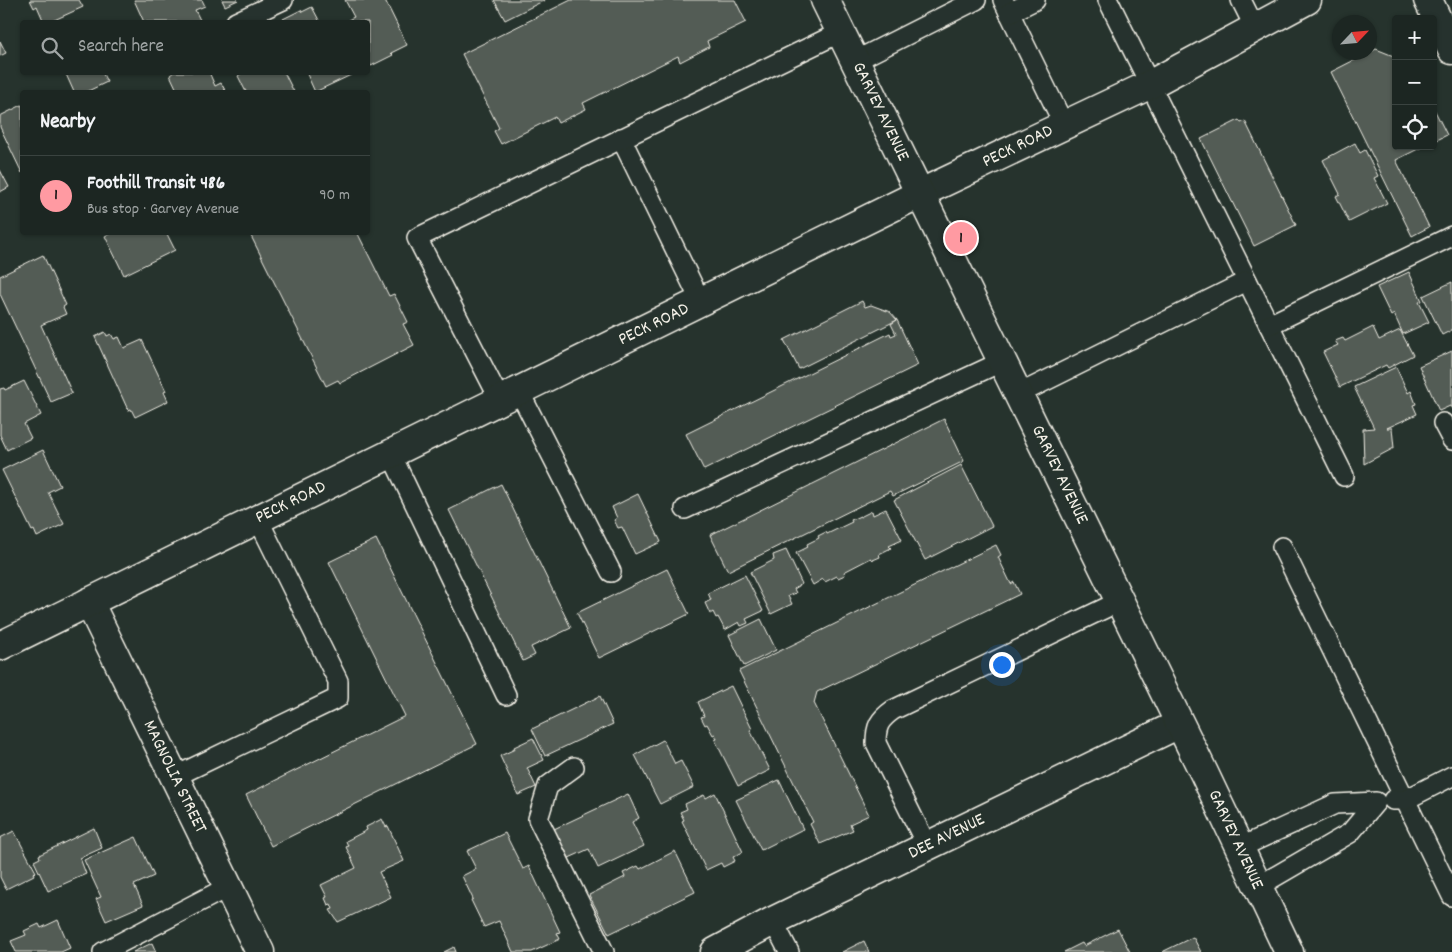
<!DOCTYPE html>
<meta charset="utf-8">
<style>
:root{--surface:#1c2622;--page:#29322f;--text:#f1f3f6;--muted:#a0a5a5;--line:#3a4340;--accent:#ff9aa2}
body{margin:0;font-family:Dekko,sans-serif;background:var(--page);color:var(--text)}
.controls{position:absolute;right:15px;top:15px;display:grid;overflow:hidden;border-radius:5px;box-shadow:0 1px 4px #0004}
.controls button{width:45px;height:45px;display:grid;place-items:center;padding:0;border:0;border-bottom:1px solid var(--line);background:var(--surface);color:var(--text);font:25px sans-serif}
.compass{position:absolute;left:1332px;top:15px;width:45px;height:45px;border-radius:50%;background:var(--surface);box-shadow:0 1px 4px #0004;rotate:64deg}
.you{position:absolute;left:1001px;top:664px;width:18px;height:18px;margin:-12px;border:4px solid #fff;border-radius:50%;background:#1a73e8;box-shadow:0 0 0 8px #1a73e833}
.badge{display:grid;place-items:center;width:32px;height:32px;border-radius:50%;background:var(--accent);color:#111;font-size:16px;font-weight:700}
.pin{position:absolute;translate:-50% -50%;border:2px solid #fff;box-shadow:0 1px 5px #0006}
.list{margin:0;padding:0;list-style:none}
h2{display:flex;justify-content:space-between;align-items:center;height:65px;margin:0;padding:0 20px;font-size:21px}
h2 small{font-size:16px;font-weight:400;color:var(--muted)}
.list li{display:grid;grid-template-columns:32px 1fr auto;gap:15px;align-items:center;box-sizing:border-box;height:80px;padding:0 20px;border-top:1px solid var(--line)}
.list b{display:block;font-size:19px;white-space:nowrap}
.list p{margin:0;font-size:16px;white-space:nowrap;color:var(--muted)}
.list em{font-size:16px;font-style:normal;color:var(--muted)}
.icon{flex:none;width:28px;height:28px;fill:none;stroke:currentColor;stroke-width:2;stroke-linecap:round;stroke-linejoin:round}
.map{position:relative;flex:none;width:1452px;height:952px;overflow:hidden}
.search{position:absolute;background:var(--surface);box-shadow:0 1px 4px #0004;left:20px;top:20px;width:350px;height:55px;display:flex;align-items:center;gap:12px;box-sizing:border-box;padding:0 18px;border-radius:5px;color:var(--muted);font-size:19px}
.panel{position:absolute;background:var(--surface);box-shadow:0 1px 4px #0004;left:20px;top:90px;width:350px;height:145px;border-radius:5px}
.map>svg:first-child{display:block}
.building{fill:#525c55;stroke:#f4f1e8}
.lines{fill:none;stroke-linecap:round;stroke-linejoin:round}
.lane-casing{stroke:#f4f1e8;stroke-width:22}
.street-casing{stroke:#f4f1e8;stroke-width:31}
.secondary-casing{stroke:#f4f1e8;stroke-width:31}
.primary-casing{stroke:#f4f1e8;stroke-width:31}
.lane{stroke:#26332d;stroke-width:19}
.street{stroke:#26332d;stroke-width:28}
.secondary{stroke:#26332d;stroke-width:28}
.primary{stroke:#26332d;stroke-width:28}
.labels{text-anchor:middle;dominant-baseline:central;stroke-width:5;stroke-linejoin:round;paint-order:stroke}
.street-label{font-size:18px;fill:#f4f1e8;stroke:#26332d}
</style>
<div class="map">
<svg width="1452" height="952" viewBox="0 0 1452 952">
<rect width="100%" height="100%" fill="#26332d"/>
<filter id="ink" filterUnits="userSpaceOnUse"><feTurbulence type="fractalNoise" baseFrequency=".02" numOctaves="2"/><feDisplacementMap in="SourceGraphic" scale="10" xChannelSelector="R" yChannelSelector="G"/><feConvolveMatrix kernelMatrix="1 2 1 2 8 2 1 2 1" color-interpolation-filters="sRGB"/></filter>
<g filter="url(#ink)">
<g class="building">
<path d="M30 0H79L83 7 50 22H44L37 6 34 8Z"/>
<path d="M134 0H202L205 6 195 10 201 22H144Z"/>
<path d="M222 0H238L225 6Z"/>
<path d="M345 0H385L407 45 391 53 393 55 371 66 368 60V22H349L348 20 354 17Z"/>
<path d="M494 0H545L505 20Z"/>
<path d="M571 0H735L746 22 707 41 709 47 680 62 678 56 583 103 586 109 558 123 555 117 501 144 494 131 499 128 462 54Z"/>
<path d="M312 7 320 22H284L283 19 301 10 302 12Z"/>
<path d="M0 41 6 53 0 56Z"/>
<path d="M1376 49 1396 57V146H1424L1396 160 1429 227 1412 236 1331 72Z"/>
<path d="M65 72H102L107 82 86 92H74Z"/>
<path d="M174 72H209L215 86 221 83 226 92H178L170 75Z"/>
<path d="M243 72H284L294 92H246L238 76Z"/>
<path d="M306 72H352L353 74 315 92Z"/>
<path d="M22 105V173L0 127V116Z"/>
<path d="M1433 107 1447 135 1433 142Z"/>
<path d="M1239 120 1241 123 1245 121 1296 225 1254 246 1201 139Z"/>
<path d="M1355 143 1360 153 1365 150 1378 176 1374 178 1387 203 1349 222 1336 196 1340 194 1323 160Z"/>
<path d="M0 170 9 187 0 192Z"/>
<path d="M113 232H166L175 250 124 275 105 236Z"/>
<path d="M249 232H357L389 296 394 294 408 322 403 324 414 345 340 383 338 380 326 386Z"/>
<path d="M43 255 66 305 63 307 66 314 41 325 72 393 51 402 0 294V276Z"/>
<path d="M1409 272 1422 301 1419 302 1429 322 1403 334 1394 314 1391 316 1377 287Z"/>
<path d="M1452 282V330L1442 335 1423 296Z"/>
<path d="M862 301 865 307 871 305 890 312 897 320 799 369 784 340Z"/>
<path d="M897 320 918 365 704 470 686 434 890 333 891 336 896 334 891 324Z"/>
<path d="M1373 327 1379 340 1400 330 1413 355 1388 368 1386 365 1340 387 1323 352 1338 345 1335 341 1343 338 1345 341Z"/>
<path d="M105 332 107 336 111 334 114 339 119 337 124 348 142 340 166 391 164 392 168 401 135 417 131 409 128 410 95 337Z"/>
<path d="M1452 351V409L1450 406 1439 411 1419 366Z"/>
<path d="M1396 367 1408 393 1411 391 1416 404 1413 405 1417 414 1387 428H1392L1394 448 1364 464 1363 429 1374 428 1354 387Z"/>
<path d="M24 381 41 415 24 424 31 438 7 450 0 435V389L4 388 5 390Z"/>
<path d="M944 419 964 461 893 496 890 491 728 571 710 535Z"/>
<path d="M43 450 60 486 48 492 64 524 37 537 34 530 32 531 2 470Z"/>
<path d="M961 465 992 526 925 560 894 500Z"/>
<path d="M501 484 571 628 531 647 535 655 523 661 449 510Z"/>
<path d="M638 494 661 542 635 554 622 527 618 528 614 520 617 518 612 507Z"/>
<path d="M886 509 902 540 889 546 891 548 879 554 880 557 873 560 871 558 844 572 845 575 838 578 837 576 825 582 823 579 813 585 796 553 808 547 807 544 819 538 818 536 826 532 827 534 852 522 851 520 860 516V517L872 511 873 515Z"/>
<path d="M376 539 477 744 271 846 246 795 405 716 329 562Z"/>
<path d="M996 545 1001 555 998 557 1011 584 1014 582 1020 594 817 692 814 703 869 815 850 824 853 830 820 844 810 824 813 822 739 671Z"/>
<path d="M786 550 802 584 794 589 796 593 788 596 792 604 771 614 750 572 774 560 773 555Z"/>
<path d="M667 569 689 614 599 658 577 613Z"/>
<path d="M745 575 763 611 746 619 748 623 741 626 739 622 725 630 718 617 716 618 713 612 710 614 705 603 711 600 708 593Z"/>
<path d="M761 619 776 650 744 666 729 635Z"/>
<path d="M731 686 752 729 750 730 770 770 738 786 715 740 717 739 715 734 713 735 707 724 705 725 701 717 704 716 698 702Z"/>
<path d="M600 696 613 724 545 756 532 729Z"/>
<path d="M533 738 544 760 527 768 536 787 518 795 500 756 515 749 514 747Z"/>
<path d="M663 740 675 764 681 761 694 787 660 804 635 755Z"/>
<path d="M779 780 803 829 761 850 736 800Z"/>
<path d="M715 793 743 852 733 857 735 861 723 867 721 863 706 870 682 821 684 820 680 812 687 809 685 804 704 795 706 798Z"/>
<path d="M628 794 639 818 632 822 644 846 598 868 589 849 569 858 554 829Z"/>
<path d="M382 819 386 827 388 826 404 861 379 872 391 897 338 922 330 910 333 909 331 904 328 905 325 898 327 897 321 885 356 868 346 847 348 846 346 841 367 830 366 827Z"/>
<path d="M94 828 102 848 80 858 86 874 48 891 34 861 40 858 39 855Z"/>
<path d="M14 831 36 872 33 873 34 875 6 889 0 877V838Z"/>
<path d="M505 833 523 869 529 866 560 932 557 933 560 939 532 952H513L499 921 484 927 471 900 473 899 462 876 476 869 467 851Z"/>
<path d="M136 837 154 876 134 885 143 905 106 921 96 899 101 897 84 860Z"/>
<path d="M675 851 695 892 609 934 589 895 625 877 623 873 638 866 640 869Z"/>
<path d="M58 920 70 948 61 952H16L11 941 26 935 24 931 39 924 41 928Z"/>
<path d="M1118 929 1130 952H1064L1082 943 1084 946Z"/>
<path d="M1193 937 1201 952H1162Z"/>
<path d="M864 941 869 952H842Z"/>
<path d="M152 943 156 952H133Z"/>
<path d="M454 947 456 952H444Z"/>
</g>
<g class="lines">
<g class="lane-casing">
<g id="lane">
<path d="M1003 0 1064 125"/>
<path d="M1108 0 1344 476"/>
<path d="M1241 0 1255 28"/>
<path d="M1009 13 1035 0"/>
<path d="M236 22 283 0"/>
<path d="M855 61 976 0"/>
<path d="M621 138 701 302"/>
<path d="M1269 325 1452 236"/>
<path d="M519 391 611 572"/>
<path d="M1019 394 1247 281"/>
<path d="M500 400 417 238 841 32"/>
<path d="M1443 423 1452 440"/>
<path d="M391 454 506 695"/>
<path d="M685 509 1003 361"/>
<path d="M1282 547 1452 896"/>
<path d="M574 767 548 786 538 819 604 952"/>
<path d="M174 777 338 698V681L258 519"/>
<path d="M1393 800H1405L1452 776"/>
<path d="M927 846 876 743C876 726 879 720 893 710L1120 601"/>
<path d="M1239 848 1335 804 1376 802 1350 833 1257 887"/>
<path d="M773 921 789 952"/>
<path d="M103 952 228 887"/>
</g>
</g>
<g class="street-casing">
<g id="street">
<path d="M1428 0 1452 50"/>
<path d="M715 952 773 921 1179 724"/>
</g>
</g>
<g class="secondary-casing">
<g id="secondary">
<path d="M89 602 260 952"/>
<path d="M0 646 921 193 1149 85 1307 0"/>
</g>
</g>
<g class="primary-casing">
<path id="primary" d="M825 0 1204 773 1289 952"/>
</g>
<use href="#lane" class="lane"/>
<use href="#street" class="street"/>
<use href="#secondary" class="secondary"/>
<use href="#primary" class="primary"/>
</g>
</g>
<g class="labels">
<g class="street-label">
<text transform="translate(880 112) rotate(64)">GARVEY AVENUE</text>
<text transform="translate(1018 147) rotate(-26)">PECK ROAD</text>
<text transform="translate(654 325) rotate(-26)">PECK ROAD</text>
<text transform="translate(1059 475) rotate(64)">GARVEY AVENUE</text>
<text transform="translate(291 503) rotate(-26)">PECK ROAD</text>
<text transform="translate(174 777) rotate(64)">MAGNOLIA STREET</text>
<text transform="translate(947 837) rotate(-26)">DEE AVENUE</text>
<text transform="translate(1235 840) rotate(65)">GARVEY AVENUE</text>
</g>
</g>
</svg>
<div class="controls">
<button>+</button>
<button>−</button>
<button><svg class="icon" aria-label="locate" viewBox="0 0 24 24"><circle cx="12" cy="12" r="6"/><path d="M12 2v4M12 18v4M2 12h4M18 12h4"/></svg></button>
</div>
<svg class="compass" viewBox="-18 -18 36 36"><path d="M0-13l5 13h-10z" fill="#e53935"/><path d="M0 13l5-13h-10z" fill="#a0a5a5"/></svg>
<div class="you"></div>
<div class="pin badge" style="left:961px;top:238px">1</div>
<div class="search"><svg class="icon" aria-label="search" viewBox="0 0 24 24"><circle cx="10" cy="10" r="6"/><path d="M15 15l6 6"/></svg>Search here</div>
<section class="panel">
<h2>Nearby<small></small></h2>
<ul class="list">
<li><span class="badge">1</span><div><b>Foothill Transit 486</b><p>Bus stop · Garvey Avenue</p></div><em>90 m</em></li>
</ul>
</section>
</div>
